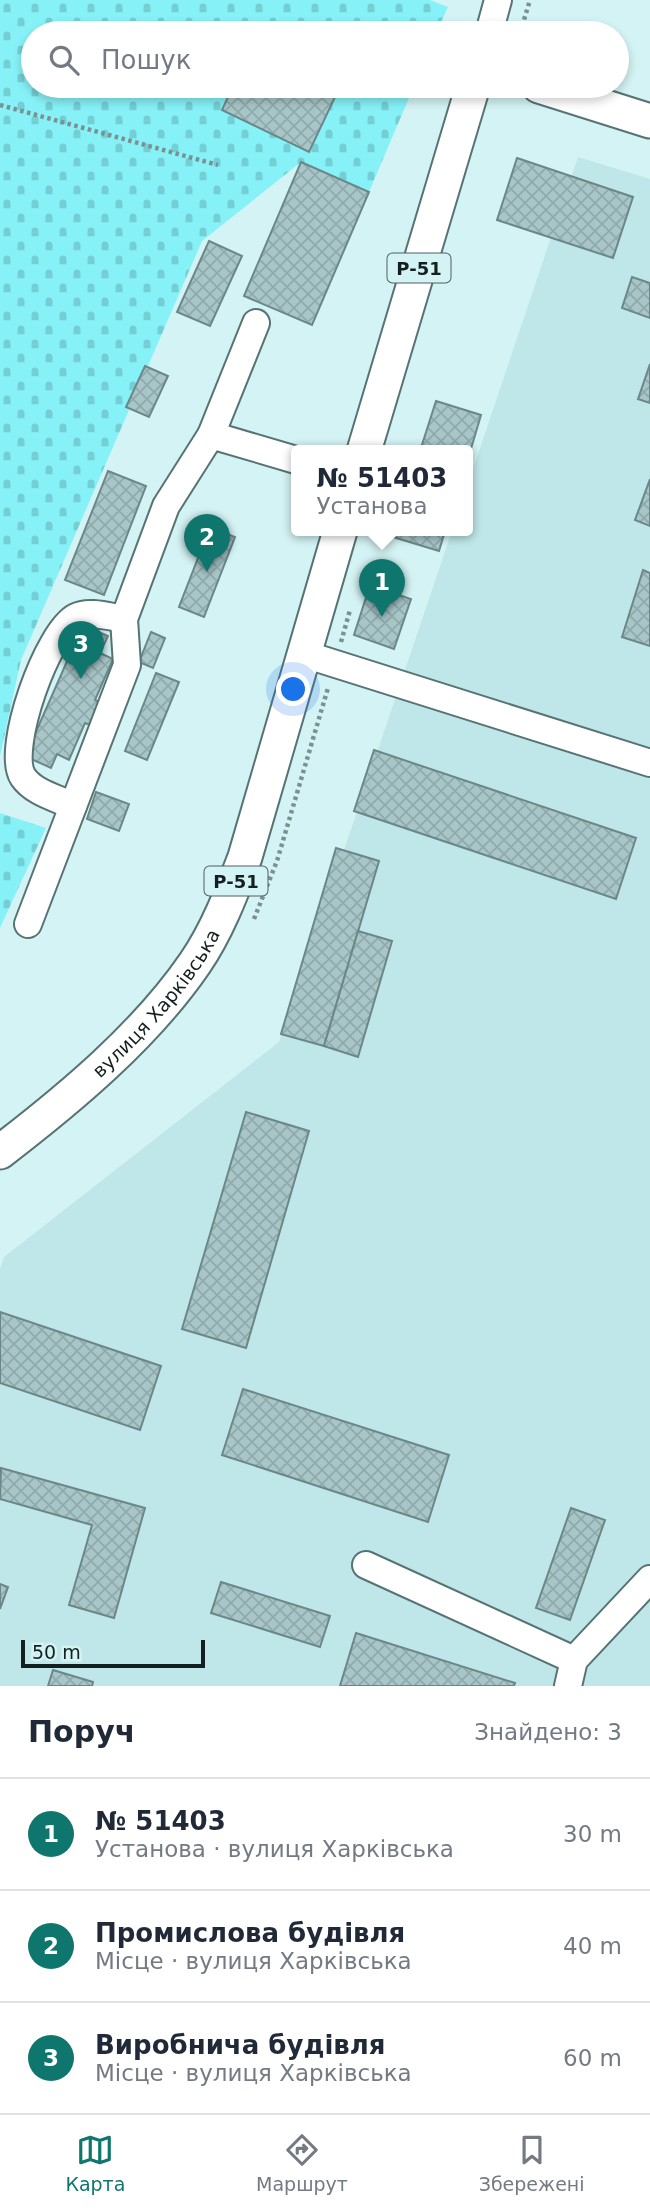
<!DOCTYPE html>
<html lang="uk">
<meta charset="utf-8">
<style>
:root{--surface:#fff;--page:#f2f2f3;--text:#1f2937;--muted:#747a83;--line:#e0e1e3;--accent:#0f766e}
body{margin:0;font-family:"DejaVu Sans",sans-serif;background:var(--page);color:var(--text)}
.scale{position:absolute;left:21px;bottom:18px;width:184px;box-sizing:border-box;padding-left:7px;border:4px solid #142020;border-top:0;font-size:19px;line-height:24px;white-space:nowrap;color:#142020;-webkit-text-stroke:5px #d4f3f4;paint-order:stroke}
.you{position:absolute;left:294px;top:690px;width:24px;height:24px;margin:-18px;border:5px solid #fff;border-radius:50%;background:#1a73e8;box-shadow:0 0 0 10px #1a73e833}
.badge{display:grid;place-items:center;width:46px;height:46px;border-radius:50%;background:var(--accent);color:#fff;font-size:23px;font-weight:700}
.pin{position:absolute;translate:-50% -58px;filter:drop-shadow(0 2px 4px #0008)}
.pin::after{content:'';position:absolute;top:37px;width:24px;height:21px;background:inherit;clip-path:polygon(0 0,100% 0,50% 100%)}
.popup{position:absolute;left:291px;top:445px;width:182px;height:91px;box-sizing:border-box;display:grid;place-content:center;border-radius:7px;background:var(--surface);filter:drop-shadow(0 2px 5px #0005);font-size:23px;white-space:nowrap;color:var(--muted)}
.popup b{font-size:26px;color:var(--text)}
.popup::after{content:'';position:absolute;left:50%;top:100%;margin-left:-14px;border:14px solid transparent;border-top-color:var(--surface)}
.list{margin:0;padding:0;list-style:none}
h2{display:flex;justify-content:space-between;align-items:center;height:91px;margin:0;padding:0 28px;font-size:30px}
h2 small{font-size:23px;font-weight:400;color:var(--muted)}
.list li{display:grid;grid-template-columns:46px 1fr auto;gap:21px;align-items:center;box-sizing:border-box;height:112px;padding:0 28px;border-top:2px solid var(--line)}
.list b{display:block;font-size:26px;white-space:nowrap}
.list p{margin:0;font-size:23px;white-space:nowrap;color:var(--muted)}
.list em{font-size:23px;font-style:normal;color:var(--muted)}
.icon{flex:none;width:38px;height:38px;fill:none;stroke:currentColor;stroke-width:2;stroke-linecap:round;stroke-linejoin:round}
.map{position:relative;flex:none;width:650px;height:1686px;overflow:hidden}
.search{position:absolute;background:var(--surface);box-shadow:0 4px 10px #0003;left:21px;right:21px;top:21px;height:77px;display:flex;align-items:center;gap:18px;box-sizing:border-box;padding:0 24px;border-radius:38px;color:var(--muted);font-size:26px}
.sheet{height:427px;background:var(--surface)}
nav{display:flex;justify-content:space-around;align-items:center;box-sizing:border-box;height:98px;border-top:2px solid var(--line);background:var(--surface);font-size:19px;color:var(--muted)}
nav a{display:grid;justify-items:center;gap:4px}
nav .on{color:var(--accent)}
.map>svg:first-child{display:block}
.built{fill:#bfe7e9}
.cemetery{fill:url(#cemetery-stones)}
.building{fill:url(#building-cross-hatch);stroke:#6b8789;stroke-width:2}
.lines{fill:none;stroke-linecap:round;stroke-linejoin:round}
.minor-casing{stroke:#577374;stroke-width:30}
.major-casing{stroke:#577374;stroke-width:37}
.path{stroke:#7b9191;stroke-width:4.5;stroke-dasharray:3.5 3.5;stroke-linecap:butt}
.minor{stroke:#fff;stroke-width:26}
.major{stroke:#fff;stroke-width:33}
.labels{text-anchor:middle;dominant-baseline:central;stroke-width:7;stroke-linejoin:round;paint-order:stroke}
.shield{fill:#d4f3f4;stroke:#4e5f60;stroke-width:2}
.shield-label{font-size:18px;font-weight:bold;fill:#142020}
.street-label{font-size:19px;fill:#142020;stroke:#d4f3f4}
</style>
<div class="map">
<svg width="650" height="1686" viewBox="0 0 650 1686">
<defs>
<pattern id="cemetery-stones" width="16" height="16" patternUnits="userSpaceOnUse" patternTransform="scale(1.75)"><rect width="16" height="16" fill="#86f2f8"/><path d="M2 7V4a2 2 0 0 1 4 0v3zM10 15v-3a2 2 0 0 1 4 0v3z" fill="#73cfd4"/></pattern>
<pattern id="building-cross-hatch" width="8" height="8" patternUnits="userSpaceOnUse" patternTransform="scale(1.75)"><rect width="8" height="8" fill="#a8c6c8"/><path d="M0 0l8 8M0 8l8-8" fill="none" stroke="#90aaac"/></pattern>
</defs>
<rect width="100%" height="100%" fill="#d4f3f4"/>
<path class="built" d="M578 157 650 179V1686H0V1269L4 1257 279 1042 452 531H468V484Z"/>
<g class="cemetery">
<path d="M0 0H430L448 7 436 33H33V86H414L369 192 301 162 202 241 21 660 0 756Z"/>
<path d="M0 813 46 828 0 928Z"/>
</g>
<g class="building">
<path d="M233 86H311L335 97 309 152 222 110Z"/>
<path d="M517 158 633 197 613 258 497 220Z"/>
<path d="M301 162 369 192 312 325 244 296Z"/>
<path d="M209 241 242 256 210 326 177 312Z"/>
<path d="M632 277 650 283V318L622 308Z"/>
<path d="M650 364V403L638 399Z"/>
<path d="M145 366 168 376 149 417 126 407Z"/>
<path d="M436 401 481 415 468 459V451H420Z"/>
<path d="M108 471 146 486 104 595 65 580Z"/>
<path d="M650 479V526L635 520Z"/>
<path d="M210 527 235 537 204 617 179 607Z"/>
<path d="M395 531H445L439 551 393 537Z"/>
<path d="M643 570 650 573V646L622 637Z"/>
<path d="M370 585 411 599 394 649 354 635Z"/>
<path d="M83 625 108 636 100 653 113 659 95 700 100 702 90 725 85 723 69 760 57 754 51 768 29 758 34 744 31 743Z"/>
<path d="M151 632 165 638 153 668 139 662Z"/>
<path d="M156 673 179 682 147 760 125 751Z"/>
<path d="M374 750 636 838 616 899 354 811Z"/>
<path d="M96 792 129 804 119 831 87 819Z"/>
<path d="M336 848 379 861 324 1046 281 1034Z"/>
<path d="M358 931 392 941 358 1057 324 1046Z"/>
<path d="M246 1112 309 1131 246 1348 182 1329Z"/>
<path d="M0 1312 161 1366 140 1430 0 1383Z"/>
<path d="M243 1389 449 1455 428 1522 222 1455Z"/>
<path d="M1 1468 145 1508 114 1618 69 1605 92 1525 0 1499Z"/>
<path d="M571 1508 605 1520 570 1620 536 1608Z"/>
<path d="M221 1582 330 1616 320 1647 211 1613Z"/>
<path d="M0 1584 8 1587 0 1609Z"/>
<path d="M356 1633 515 1683 514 1686H340Z"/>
<path d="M53 1670 93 1682 92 1686H48Z"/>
</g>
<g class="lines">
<g class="minor-casing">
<g id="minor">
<path d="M489 33 498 0"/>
<path d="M211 435 256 323"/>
<path d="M304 654 650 763"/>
<path d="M73 806C57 798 34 793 23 777 5 749 48 631 76 617 89 610 110 617 124 619"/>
<path d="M28 924 127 665 124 619 166 506 211 435 296 460"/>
<path d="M366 1565 574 1660"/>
<path d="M568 1686 574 1660 650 1579"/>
</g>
</g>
<g class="major-casing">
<g id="major">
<path d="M539 86 650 121"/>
<path d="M364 451 473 86"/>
<path id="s1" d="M0 1152C69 1099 145 1036 195 963 217 931 231 894 245 857L340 531"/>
</g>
</g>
<g class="path">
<path d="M520 33 530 0"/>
<path d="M0 105 218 165"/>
<path d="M341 642 350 610"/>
<path d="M254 919 277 861 328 688"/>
</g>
<use href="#minor" class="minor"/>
<use href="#major" class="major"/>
</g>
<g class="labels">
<g class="shield">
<rect x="387.5" y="253.5" width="63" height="29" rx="5"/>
<rect x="204.5" y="866.5" width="63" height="29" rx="5"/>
</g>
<g class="shield-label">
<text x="419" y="268">Р-51</text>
<text x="236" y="881">Р-51</text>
</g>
<g class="street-label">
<text stroke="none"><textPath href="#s1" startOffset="217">вулиця Харківська</textPath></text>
</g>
</g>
</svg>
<div class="scale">50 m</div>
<div class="you"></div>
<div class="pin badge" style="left:382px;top:617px">1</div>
<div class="popup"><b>№ 51403</b>Установа</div>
<div class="pin badge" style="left:207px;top:572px">2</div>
<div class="pin badge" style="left:81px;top:679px">3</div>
<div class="search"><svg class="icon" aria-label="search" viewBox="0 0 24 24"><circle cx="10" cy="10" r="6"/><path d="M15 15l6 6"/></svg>Пошук</div>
</div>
<section class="sheet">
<h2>Поруч<small>Знайдено: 3</small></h2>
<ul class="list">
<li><span class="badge">1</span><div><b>№ 51403</b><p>Установа · вулиця Харківська</p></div><em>30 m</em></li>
<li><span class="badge">2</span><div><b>Промислова будівля</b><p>Місце · вулиця Харківська</p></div><em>40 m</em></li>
<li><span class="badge">3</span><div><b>Виробнича будівля</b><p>Місце · вулиця Харківська</p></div><em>60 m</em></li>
</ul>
</section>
<nav>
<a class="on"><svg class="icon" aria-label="map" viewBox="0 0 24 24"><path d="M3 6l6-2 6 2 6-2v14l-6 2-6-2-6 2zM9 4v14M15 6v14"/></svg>Карта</a>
<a><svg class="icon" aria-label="directions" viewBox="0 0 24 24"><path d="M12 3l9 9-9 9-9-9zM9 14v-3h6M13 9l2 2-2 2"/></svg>Маршрут</a>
<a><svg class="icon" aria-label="saved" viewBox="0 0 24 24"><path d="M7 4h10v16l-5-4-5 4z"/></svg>Збережені</a>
</nav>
